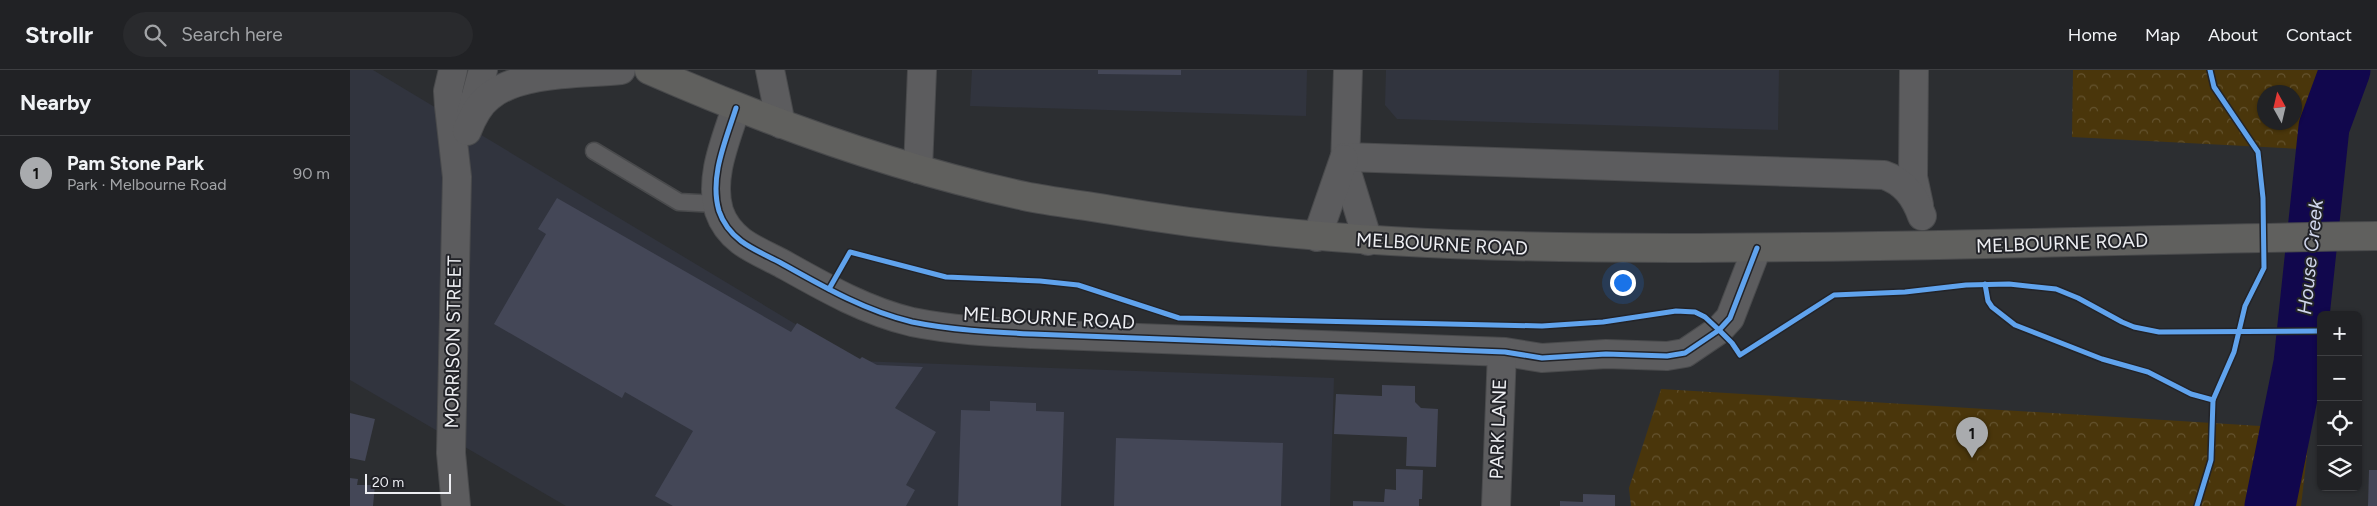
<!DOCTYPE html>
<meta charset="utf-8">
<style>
:root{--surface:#212225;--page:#292a2d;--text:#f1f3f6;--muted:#a2a4a7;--line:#3e3f42;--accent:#a9abae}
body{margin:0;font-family:Figtree,sans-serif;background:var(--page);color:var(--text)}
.controls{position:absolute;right:15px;bottom:15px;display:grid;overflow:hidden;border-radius:8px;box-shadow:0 1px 4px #0004}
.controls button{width:45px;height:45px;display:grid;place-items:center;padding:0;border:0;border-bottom:1px solid var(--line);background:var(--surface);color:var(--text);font:25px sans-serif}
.compass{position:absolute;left:1907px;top:15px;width:45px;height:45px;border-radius:50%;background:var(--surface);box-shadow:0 1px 4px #0004;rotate:352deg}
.scale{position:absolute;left:15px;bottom:12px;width:86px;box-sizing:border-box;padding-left:5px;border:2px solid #edeef2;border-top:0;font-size:14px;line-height:18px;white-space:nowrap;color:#edeef2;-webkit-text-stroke:4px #222328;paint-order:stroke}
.you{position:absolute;left:1272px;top:212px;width:18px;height:18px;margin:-12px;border:4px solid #fff;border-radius:50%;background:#1a73e8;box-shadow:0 0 0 8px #1a73e833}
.badge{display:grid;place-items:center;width:32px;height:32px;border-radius:50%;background:var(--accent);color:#111;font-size:16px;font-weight:700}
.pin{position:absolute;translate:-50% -41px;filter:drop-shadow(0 1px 2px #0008)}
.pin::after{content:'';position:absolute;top:26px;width:18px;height:15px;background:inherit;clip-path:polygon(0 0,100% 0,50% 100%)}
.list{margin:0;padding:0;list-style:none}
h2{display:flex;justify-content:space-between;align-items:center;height:65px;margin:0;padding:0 20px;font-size:21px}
h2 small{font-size:16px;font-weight:400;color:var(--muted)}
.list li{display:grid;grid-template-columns:32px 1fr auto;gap:15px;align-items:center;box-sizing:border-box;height:75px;padding:0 20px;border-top:1px solid var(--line)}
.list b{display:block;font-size:19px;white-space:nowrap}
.list p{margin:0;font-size:16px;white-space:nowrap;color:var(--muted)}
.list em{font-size:16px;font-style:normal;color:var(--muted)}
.icon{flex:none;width:28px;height:28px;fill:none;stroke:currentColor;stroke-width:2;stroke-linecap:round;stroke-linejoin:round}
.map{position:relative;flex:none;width:2027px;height:436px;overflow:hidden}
header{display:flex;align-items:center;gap:30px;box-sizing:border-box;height:70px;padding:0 25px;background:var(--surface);border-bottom:1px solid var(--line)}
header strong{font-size:24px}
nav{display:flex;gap:28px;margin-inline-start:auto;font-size:18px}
.search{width:350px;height:45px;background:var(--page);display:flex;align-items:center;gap:12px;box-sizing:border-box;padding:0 18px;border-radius:28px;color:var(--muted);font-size:19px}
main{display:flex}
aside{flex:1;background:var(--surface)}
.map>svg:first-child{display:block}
.built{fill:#31343e}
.forest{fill:url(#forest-crowns);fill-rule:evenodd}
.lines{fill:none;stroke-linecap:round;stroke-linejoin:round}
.river{stroke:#11074d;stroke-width:51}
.building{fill:#444757}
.service-casing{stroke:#494a4c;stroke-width:19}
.minor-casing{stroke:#494a4c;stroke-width:30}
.secondary-casing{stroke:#494a4c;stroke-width:30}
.service{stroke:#5c5c5e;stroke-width:16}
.minor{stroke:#5c5c5e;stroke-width:28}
.secondary{stroke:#60605e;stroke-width:28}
.cycleway-casing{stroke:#222328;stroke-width:8}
.cycleway{stroke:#60a3ed;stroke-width:5}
.labels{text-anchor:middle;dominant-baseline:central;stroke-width:4;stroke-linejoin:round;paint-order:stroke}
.street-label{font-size:19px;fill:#edeef2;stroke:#222328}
.water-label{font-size:20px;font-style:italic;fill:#cfd5eb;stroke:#222328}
</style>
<header>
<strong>Strollr</strong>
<div class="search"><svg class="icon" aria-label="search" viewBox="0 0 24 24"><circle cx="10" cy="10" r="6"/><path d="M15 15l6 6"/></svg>Search here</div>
<nav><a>Home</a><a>Map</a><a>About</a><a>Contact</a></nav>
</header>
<main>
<aside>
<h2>Nearby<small></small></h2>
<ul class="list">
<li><span class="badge">1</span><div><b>Pam Stone Park</b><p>Park · Melbourne Road</p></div><em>90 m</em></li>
</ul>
</aside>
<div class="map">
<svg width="2027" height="436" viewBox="0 0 2027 436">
<defs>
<pattern id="forest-crowns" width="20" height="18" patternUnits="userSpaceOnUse" patternTransform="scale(1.25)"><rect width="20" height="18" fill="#4a360b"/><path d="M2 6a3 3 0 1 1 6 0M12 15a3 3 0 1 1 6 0" fill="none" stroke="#64532f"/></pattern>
</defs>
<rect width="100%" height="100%" fill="#2c2e31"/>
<g class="built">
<path d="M0 0H23L507 291 984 308 980 436H216L0 310Z"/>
<path d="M622 0H957L956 46 620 36Z"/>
<path d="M1036 0H1429L1428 60 1047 49 1035 35Z"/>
</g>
<g class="forest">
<path d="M1723 0H1995L1974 57 1969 80 1722 67ZM1914 22H1944V52H1914Z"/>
<path d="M1311 319 1960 359 1951 436H1281L1279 418Z"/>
</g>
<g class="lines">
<path class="river" d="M1920 436 1949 293 1974 57 1995 0"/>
</g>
<g class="building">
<path d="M748 0H831V5L748 4Z"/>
<path d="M207 128 441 262 447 253 510 289 512 287 527 295 573 297 545 338 586 362 556 415 565 420 556 436H323L305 426 343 361 275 322 272 328 144 254 196 164 188 159Z"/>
<path d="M1032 315 1065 316V332L1071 338 1088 339 1086 397 1056 396 1057 367 984 364 986 324 1032 326Z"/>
<path d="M640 331 686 333V341L714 342 711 436H608L611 340 640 341Z"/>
<path d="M0 343 25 349 15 391 0 388Z"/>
<path d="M766 368 933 373 931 436H764Z"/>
<path d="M1046 399 1073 400 1072 429H1069V436H1003V431L1034 432 1035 419 1046 420Z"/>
<path d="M2019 400H2027V436H2018Z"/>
<path d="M0 408 8 409 7 415H25L23 436H0Z"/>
<path d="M1233 424 1265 425V436H1210V431L1233 432Z"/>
</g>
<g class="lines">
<g class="service-casing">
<path id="service" d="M244 81 329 132 367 134"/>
</g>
<g class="minor-casing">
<g id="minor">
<path d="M103 0 98 21 99 36 107 107 101 383 106 436"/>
<path d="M420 0 431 54"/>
<path d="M998 0 995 96 1018 171"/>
<path d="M1564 0 1563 107 1569 135"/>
<path d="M386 38C376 70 359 107 369 141 373 153 382 164 391 171 403 180 418 186 431 193 472 216 515 241 562 252 601 260 642 262 682 264L1155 282 1192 288 1256 284 1317 286 1335 283 1369 260 1380 248 1407 178"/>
<path d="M121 44 133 0"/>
<path d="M117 61C122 48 128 35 140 26 171 1 232 4 271 0"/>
<path d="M995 87 1534 105C1555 112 1565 127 1572 146"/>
<path d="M568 99 572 0"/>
<path d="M967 167 994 89"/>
<path d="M1146 436 1152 282"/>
</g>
</g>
<g class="secondary-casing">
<path id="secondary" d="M299 0C420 53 545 98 674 126 703 132 732 135 761 140 947 172 1134 178 1323 178 1558 178 1792 169 2027 166"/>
</g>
<use href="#service" class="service"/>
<use href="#minor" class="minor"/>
<use href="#secondary" class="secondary"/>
<g class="cycleway-casing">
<g id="cycleway">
<path d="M386 38C376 70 359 107 369 141 373 153 382 164 391 171 403 180 418 186 431 193 472 216 515 241 562 252 601 260 642 262 682 264L1155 282 1192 288 1256 284 1317 286 1335 283 1369 260 1380 248 1407 178"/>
<path d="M1635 214 1638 231 1642 237 1665 255 1752 289 1798 302 1841 324 1863 330"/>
<path d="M479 219 500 182 596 207 690 211 728 215 829 248 1192 256 1253 252 1326 241 1345 242 1355 247 1369 260 1382 273 1390 285 1484 225 1555 222 1616 215 1659 214 1706 219 1728 228 1772 252 1784 257 1809 262 1971 261"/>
<path d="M1847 436 1861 390 1863 330 1884 282 1895 236 1914 198 1913 128 1908 82 1864 17 1860 0"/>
</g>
</g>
<use href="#cycleway" class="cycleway"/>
</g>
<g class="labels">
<g class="street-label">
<text transform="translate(1712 173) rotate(-2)">MELBOURNE ROAD</text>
<text transform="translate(1092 174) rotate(3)">MELBOURNE ROAD</text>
<text transform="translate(699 248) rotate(3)">MELBOURNE ROAD</text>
<text transform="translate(103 272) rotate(-89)">MORRISON STREET</text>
<text transform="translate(1148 359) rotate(-88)">PARK LANE</text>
</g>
<g class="water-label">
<text transform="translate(1960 187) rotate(-84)">House Creek</text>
</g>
</g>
</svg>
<div class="controls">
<button>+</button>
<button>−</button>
<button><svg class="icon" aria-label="locate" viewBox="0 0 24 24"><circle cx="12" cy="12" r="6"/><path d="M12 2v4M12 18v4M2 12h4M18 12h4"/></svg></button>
<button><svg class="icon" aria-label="layers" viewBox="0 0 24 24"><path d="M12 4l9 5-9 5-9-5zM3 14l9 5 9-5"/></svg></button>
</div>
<svg class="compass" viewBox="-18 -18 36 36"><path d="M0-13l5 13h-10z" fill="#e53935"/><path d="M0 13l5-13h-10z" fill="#a2a4a7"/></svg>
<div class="scale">20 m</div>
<div class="you"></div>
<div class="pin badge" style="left:1622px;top:388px">1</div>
</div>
</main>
